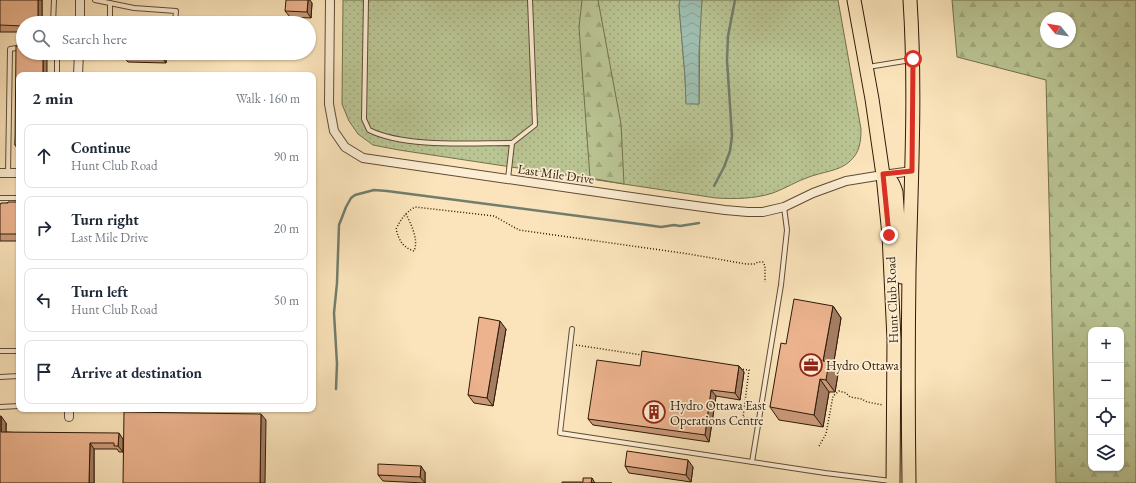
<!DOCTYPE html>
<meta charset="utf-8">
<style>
:root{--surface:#fff;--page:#f2f2f3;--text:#1f2937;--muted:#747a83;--line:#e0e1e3}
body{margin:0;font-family:"EB Garamond",serif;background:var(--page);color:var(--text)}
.controls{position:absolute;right:12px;bottom:12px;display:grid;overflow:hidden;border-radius:8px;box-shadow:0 1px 3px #0004}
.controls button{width:36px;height:36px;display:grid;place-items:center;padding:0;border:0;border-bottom:1px solid var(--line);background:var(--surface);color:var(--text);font:20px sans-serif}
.compass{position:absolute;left:1040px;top:12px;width:36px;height:36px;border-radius:50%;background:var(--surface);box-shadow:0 1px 3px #0004;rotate:300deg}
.stop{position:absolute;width:12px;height:12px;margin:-9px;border:3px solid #d93025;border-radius:50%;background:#fff}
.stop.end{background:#d93025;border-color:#fff;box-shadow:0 1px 4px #0008}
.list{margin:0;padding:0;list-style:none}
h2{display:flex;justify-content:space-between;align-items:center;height:52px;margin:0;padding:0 16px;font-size:17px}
h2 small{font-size:13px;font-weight:400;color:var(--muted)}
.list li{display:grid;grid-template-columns:26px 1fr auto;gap:12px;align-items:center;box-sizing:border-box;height:64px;margin:0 8px 8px;padding:0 8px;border:1px solid var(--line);border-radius:8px}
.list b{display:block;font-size:15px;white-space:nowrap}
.list p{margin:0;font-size:13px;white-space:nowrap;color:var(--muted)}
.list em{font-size:13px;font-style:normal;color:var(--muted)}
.icon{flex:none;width:22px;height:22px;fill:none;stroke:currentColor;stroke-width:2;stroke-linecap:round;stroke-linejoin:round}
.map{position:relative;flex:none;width:1136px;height:483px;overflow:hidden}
.search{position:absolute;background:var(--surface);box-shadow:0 1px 3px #0004;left:16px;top:16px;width:300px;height:44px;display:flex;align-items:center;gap:10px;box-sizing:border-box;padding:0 14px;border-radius:22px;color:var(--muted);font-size:15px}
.panel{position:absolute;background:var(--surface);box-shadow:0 1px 3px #0004;left:16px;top:72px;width:300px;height:340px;border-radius:8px}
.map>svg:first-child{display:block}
.grass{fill:url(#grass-dots);stroke:#73704d}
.forest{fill:url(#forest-firs);stroke:#73704d;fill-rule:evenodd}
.water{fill:url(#water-waves);stroke:#717d6d}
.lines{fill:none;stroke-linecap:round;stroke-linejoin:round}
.stream{stroke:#717d6d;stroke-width:2.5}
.lane-casing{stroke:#604c33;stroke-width:6}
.street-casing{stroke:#604c33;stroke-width:10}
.primary-casing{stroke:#2c1a06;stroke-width:15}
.path{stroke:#2c1a06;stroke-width:1.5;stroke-dasharray:1 2;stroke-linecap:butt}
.lane{stroke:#fcedd3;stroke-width:4}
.street{stroke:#fcedd3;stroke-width:8}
.primary{stroke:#fbe4bb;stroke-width:13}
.wall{fill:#cb9a7a;stroke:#2c1a06}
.shaded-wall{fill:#a57d63;stroke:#2c1a06}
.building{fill:#ecb38e;stroke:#2c1a06}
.route{stroke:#d93025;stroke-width:5}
.labels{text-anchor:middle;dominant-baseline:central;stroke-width:3.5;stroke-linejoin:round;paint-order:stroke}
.street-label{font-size:13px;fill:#2c1a06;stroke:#fcedd3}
.poi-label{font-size:13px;fill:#2c1a06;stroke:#fcedd3;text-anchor:start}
</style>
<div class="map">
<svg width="1136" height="483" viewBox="0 0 1136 483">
<defs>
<pattern id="grass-dots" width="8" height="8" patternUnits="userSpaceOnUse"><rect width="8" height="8" fill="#bac594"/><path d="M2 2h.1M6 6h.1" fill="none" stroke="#a0a97e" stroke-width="1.8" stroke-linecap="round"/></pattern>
<pattern id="forest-firs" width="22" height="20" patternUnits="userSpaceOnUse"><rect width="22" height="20" fill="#bac594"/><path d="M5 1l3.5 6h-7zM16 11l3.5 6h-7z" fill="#a0a97e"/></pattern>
<pattern id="water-waves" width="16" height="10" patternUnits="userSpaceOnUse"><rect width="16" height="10" fill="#9fbfb1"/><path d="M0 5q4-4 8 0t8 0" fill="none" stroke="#89a497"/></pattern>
</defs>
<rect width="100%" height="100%" fill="#fbe4bb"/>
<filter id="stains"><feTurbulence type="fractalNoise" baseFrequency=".005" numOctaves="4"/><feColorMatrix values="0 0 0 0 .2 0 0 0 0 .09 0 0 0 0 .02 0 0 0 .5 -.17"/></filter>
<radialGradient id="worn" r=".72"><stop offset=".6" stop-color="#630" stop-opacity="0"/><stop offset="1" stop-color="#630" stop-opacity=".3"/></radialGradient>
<path class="grass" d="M343 0H680L679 6 685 76 686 103 699 104 700 20 702 0H838L861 129C861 141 860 153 849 162 839 171 822 172 809 177 797 181 786 188 773 193 754 199 735 199 716 198L399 150 373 145 358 134 349 121 342 104Z"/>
<g class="forest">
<path d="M582 0H598L621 124 624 184 590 178 579 27Z"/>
<path d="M952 0H1136V483H1056L1046 80 957 57ZM1046 18H1070V42H1046ZM1091 330H1121V468H1091Z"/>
</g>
<path class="water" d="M680 0H702L699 52V104H686L685 76 679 6Z"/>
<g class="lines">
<g class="stream">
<path d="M714 186 724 167 730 151 732 136 727 60 728 36 735 0"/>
<path d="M336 389 337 364 334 313 337 283 339 225 346 207 351 198 355 195 374 190 387 191 647 225 661 227 674 225 680 226 699 223"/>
</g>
<g class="lane-casing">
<g id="lane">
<path d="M95 0 134 8 176 11 175 23"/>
<path d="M366 0 364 119 369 130C405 148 471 143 512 143L508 179"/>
<path d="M53 23 54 0"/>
<path d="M110 23V3"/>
<path d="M174 56V53"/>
<path d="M868 67 911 60"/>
<path d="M57 75V53"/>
<path d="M512 143 535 125 530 0"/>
<path d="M8 173 10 49 23 47"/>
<path d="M0 198H19"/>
<path d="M572 329 560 433 825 473 891 481"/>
<path d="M0 351H19"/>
<path d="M0 377 19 376"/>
<path d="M0 407 19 406"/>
<path d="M752 462 781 285 787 230 784 207"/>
</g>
</g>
<g class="street-casing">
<g id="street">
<path d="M80 0V23"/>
<path d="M330 0 329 104 334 131 345 147 363 158 659 201 725 210 748 212H763L784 207 813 193 846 181 883 175 912 171"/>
<path d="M78 75 79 53"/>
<path d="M0 173H19"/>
<path d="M69 417V409"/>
</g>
</g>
<g class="primary-casing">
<g id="primary">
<path d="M854 0 872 99 883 175 889 235 894 339 893 483"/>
<path d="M883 175C891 179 893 183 896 192L902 277"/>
<path d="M909 483C908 413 908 342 909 272 911 181 916 91 910 0"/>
</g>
</g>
<g class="path">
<path d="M406 214C411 224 419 240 414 251 402 247 399 240 396 229 401 219 405 213 415 207L494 216 519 230 689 254 746 264H754L758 262H763L765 266V282"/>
<path d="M576 345 642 355"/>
<path d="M740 369 749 370 743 417 753 419"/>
<path d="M819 446 826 434 833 396 839 391 846 393 850 397 862 399 867 402 883 405"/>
</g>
<use href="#lane" class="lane"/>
<use href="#street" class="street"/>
<use href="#primary" class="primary"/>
</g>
<g class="wall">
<path d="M0 0H42V23H23V32H0Z"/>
<path d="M312 3 311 18 290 17 285 11Z"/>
<path d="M166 53V63L128 62 123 56Z"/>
<path d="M19 75V151L15 145Z"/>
<path d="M19 202V241H0V204L8 203Z"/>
<path d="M833 306 841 318 833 367 838 374 835 392H829L823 427 779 420 770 407 786 344Z"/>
<path d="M506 329 493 406 474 403 468 395Z"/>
<path d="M640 366H739L744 372 740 400 716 396 709 442 593 425 588 419Z"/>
<path d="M6 423V432L123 439V452H119L117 449H94V483H0Z"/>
<path d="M625 466 693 467 691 482 629 473Z"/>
<path d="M425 472V483L383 481 378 475Z"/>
</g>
<g class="shaded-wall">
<rect x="38" y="0" width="4" height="23"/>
<path d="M308 0H310L312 3 311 18 307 12Z"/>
<path d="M161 18 165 23H161Z"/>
<rect x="43" y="53" width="4" height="22"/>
<path d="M161 53H166V63L161 56Z"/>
<path d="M833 306 841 318 833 367 838 374 835 392 826 380 823 361Z"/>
<path d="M500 321 506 329 493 406 487 398Z"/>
<path d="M739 366 744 372 740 400 735 393Z"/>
<path d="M820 379 829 392 823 427 814 415Z"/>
<path d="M711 390 716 396 709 442 705 435Z"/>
<path d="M261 414 266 420 265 483H260Z"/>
<path d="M1 416 6 423V439L1 432Z"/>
<path d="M119 433 123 439V452L118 446Z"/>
<path d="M90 443 94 449V483H89Z"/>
<path d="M688 460 693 467 691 482 686 475Z"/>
<path d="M421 466 425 472V483L420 477Z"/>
<path d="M592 478 595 483H591Z"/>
</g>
<g class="building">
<path d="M0 0H38V23H23V26L0 25Z"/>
<path d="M286 0H308L307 12 285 11Z"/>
<path d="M123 17 161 18V23H123Z"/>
<path d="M16 46H23V53H43V75H19V146L15 145Z"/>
<rect x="123" y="53" width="38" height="3"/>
<path d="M8 202H19V234H0V204H1V203H8Z"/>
<path d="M794 299 833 306 823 361 829 362 826 380 820 379 814 415 770 407 781 343 786 344Z"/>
<path d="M479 317 500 321 487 398 468 395Z"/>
<path d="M642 351 739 366 735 393 711 390 705 435 588 419 597 360 640 366Z"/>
<path d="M124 412 261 414 260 483H123Z"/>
<path d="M0 416H1V432L119 433 118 446H114V443H90L89 483H0Z"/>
<path d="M627 451 688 460 686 475 625 466Z"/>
<path d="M378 464 421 466 420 477 378 475Z"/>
<path d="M583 478H592L591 483H612H562V482H583Z"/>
</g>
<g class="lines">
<path class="route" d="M889 235 883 174 912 171 913 59"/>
</g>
<defs>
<g id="office-ring" transform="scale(1.15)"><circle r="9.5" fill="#fcedd3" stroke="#8f2418" stroke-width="1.5"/><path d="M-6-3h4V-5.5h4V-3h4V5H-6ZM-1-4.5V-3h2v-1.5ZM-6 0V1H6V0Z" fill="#8f2418"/></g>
<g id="building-ring" transform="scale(1.15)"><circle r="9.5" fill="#fcedd3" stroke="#8f2418" stroke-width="1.5"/><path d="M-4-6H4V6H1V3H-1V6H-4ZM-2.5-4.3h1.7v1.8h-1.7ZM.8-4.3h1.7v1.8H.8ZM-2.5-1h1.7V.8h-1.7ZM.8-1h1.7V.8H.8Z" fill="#8f2418"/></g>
</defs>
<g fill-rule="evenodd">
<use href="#office-ring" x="811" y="365"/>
<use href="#building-ring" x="654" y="412"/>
</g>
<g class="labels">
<g class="street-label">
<text transform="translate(556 174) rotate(8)">Last Mile Drive</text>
<text transform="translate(892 300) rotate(-92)">Hunt Club Road</text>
</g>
<g class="poi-label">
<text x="826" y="365">Hydro Ottawa</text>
<text x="670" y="405">Hydro Ottawa East<tspan x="670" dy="15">Operations Centre</tspan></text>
</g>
</g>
<rect width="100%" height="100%" filter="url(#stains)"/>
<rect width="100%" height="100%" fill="url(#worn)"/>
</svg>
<div class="controls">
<button>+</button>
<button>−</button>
<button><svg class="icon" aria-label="locate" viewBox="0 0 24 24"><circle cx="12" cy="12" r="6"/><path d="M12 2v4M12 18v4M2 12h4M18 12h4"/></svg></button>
<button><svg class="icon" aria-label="layers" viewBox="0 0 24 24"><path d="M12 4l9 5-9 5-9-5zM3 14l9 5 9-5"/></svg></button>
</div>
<svg class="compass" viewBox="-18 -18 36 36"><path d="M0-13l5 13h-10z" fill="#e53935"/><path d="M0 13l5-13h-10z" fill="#747a83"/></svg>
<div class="stop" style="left:913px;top:59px"></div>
<div class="stop end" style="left:889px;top:235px"></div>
<div class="search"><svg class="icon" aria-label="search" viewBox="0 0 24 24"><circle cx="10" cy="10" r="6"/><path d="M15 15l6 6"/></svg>Search here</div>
<section class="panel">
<h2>2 min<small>Walk · 160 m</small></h2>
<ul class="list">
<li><svg class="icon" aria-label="ahead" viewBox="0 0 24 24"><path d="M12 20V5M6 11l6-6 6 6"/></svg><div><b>Continue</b><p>Hunt Club Road</p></div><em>90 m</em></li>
<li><svg class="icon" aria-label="right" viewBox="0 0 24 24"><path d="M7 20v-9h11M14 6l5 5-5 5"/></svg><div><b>Turn right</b><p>Last Mile Drive</p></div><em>20 m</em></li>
<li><svg class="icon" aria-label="left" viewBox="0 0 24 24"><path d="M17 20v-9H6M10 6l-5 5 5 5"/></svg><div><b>Turn left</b><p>Hunt Club Road</p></div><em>50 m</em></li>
<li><svg class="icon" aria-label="arrive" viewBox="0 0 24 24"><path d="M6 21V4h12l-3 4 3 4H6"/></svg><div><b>Arrive at destination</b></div></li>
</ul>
</section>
</div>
